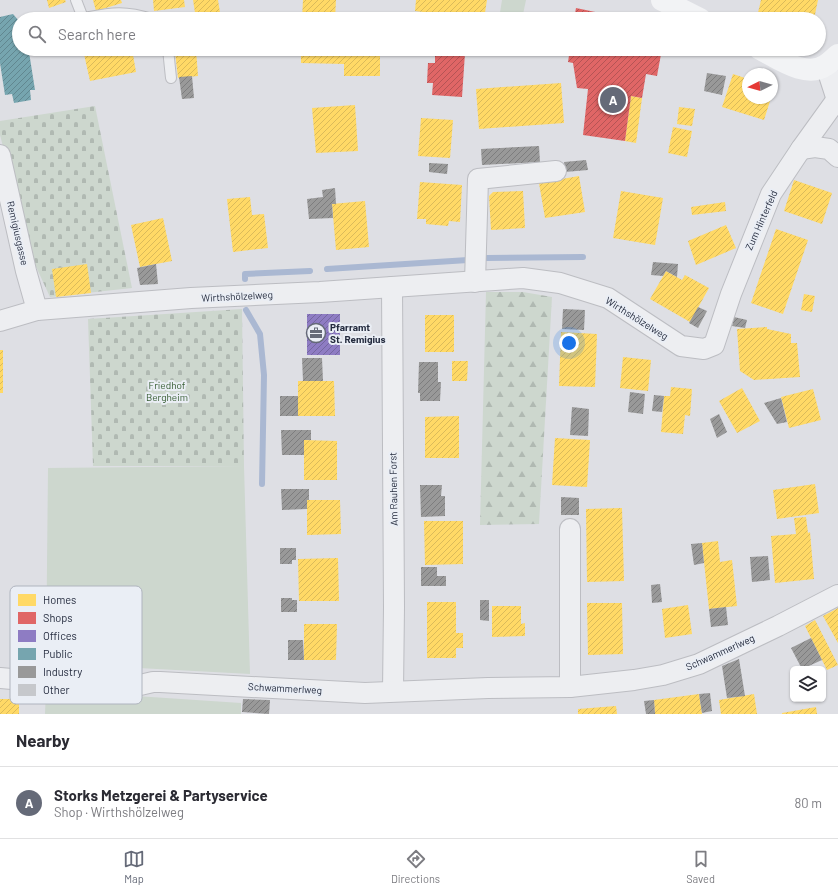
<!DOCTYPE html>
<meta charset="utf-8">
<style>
:root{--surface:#fff;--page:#f2f2f3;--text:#2b2b33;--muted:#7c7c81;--line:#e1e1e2;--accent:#656a78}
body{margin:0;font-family:Barlow,sans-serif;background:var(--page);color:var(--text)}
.controls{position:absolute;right:12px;bottom:12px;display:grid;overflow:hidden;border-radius:6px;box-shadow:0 1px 3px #0004}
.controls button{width:36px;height:36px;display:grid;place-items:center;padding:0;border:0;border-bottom:1px solid var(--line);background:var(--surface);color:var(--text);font:20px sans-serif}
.compass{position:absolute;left:742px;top:68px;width:36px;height:36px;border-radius:50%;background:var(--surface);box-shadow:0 1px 3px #0004;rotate:265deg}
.you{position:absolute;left:569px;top:343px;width:14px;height:14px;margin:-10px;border:3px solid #fff;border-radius:50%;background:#1a73e8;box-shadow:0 0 0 6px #1a73e833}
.badge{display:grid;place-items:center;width:26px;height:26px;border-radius:50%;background:var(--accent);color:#fff;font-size:13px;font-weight:700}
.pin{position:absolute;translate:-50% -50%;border:2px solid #fff;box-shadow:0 1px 4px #0006}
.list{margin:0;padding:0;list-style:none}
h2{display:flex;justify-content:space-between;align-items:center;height:52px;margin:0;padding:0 16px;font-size:17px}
h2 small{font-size:13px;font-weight:400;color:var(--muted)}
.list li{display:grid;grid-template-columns:26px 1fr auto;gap:12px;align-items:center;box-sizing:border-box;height:72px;padding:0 16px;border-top:1px solid var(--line)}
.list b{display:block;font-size:15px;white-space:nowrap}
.list p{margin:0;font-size:13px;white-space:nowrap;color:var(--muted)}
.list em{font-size:13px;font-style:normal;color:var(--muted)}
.icon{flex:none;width:22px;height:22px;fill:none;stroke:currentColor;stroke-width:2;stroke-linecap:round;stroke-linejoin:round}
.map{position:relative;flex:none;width:838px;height:714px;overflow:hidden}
.search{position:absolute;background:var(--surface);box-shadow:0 1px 3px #0004;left:12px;right:12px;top:12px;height:44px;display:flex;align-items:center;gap:10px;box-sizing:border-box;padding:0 14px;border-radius:22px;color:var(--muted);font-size:15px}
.sheet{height:124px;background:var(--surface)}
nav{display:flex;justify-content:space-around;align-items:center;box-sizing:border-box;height:56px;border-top:1px solid var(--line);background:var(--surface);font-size:11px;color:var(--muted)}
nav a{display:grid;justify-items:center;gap:2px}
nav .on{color:var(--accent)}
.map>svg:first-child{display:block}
.green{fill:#cdd7ce}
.forest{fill:url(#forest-firs)}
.cemetery{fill:url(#cemetery-stones)}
.homes{fill:url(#homes-hatch)}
.shops{fill:url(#shops-hatch)}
.offices{fill:url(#offices-hatch)}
.public{fill:url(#public-hatch)}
.industry{fill:url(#industry-hatch)}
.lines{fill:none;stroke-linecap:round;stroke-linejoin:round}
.stream{stroke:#aab8d2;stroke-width:6}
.lane-casing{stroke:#bcbdc2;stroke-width:12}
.street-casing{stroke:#bcbdc2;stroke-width:22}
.lane{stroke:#edeef1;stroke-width:10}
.street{stroke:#edeef1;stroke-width:20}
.secondary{stroke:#f2f3f5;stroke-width:22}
.labels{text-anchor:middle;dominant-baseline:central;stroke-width:4;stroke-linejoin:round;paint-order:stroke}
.street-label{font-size:10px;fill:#242b3e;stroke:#eaeef5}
.poi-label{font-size:10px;font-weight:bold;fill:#242b3e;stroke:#eaeef5;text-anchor:start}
.park-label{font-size:10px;fill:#345b30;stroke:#eaeef5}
.key{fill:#eaeef5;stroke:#afb4be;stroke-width:1}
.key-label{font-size:11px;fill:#242b3e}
</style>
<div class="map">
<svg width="838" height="714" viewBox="0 0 838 714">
<defs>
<pattern id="forest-firs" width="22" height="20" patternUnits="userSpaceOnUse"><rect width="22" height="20" fill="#cdd7ce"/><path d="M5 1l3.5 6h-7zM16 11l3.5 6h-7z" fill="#b0b9b2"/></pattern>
<pattern id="cemetery-stones" width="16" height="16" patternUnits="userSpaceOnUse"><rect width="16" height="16" fill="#cdd7ce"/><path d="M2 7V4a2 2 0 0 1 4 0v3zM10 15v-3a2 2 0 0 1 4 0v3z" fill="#b0b9b2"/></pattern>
<pattern id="homes-hatch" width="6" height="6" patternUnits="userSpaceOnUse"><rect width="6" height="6" fill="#ffd966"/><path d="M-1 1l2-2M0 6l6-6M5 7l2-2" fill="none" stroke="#daba5a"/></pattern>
<pattern id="shops-hatch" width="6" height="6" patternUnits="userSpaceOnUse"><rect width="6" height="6" fill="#e06666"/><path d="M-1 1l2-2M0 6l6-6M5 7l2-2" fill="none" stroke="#b55455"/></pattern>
<pattern id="offices-hatch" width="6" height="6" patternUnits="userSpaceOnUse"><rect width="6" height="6" fill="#8e7cc3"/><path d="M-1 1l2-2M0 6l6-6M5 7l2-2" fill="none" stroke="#7466a0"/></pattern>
<pattern id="public-hatch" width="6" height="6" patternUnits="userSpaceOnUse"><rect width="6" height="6" fill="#76a5af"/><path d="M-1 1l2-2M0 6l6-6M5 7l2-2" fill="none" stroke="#618790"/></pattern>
<pattern id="industry-hatch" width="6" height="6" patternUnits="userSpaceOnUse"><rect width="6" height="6" fill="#999"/><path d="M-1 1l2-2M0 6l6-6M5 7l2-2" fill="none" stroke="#7d7d7e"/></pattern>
</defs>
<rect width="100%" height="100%" fill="#dedfe4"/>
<g class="green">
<path d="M502 0H526L522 19H499Z"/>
<path d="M244 466 250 674 46 663 48 468Z"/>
<path d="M46 690 241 703V714H45Z"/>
</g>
<path class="forest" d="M486 292H523L552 297 539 524 480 525Z"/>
<g class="cemetery">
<path d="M95 106 132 288 50 297 32 258 0 135V121Z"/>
<path d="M242 309 244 466H93L88 319Z"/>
</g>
<g class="homes">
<path d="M47 0H65L66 2 49 8Z"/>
<path d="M93 0H121L122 3 96 11Z"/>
<path d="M153 0H184L185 7 154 11Z"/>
<path d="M193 0H218L221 19H196Z"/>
<path d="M303 0H336L335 19H302Z"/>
<path d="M416 0H487L484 19H468L445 15V19H444L422 16 423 12 415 11Z"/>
<path d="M761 0H818L814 19H765L757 17Z"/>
<path d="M101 49H132L136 72 90 81 84 54 102 51Z"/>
<path d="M301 49H380V76H344V64L301 63Z"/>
<path d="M196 50 198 76 178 78 175 52Z"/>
<path d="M733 74 748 79V98H771L764 120 722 107Z"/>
<path d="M561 83 564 123 479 129 476 89Z"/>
<path d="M631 96 642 98 636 143 625 141Z"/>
<path d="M355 105 358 151 316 153 312 108Z"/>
<path d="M679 107 695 109 692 126 677 124Z"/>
<path d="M421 118 453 120 450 158 418 156Z"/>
<path d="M673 127 692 131 687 157 668 153Z"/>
<path d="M579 176 585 212 545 218 539 183Z"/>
<path d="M794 180 832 193 822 224 784 211Z"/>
<path d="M420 182 462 185 460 222 449 221 448 226 426 224V219H417Z"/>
<path d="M523 191 525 228 491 230 489 196 493 192Z"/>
<path d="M621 191 663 198 655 245 613 238Z"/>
<path d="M250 197 252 215 264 214 268 248 233 252 227 199Z"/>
<path d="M365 201 369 247 336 250 332 204Z"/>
<path d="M725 202 726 211 692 215 691 207Z"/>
<path d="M163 218 172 261 140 267 131 225Z"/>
<path d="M726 225 736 248 696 265 688 241Z"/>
<path d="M776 229 808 240 783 314 751 303Z"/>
<path d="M87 264 91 293 56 297 52 269Z"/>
<path d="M666 271 682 280 685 275 709 288 690 322 650 299Z"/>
<path d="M804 294 815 296 812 312 801 310Z"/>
<rect x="425" y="315" width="29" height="37"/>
<path d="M767 327V329L791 334V343H797L800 377 754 380 740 371 737 329Z"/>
<path d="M561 332 597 334 595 387 559 386Z"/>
<rect x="0" y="350" width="3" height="43"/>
<path d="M623 357 651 360 648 391 620 388Z"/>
<path d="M452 361H468L467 381H452Z"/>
<path d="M298 381H334L335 416H298Z"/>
<path d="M671 387 692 389 690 416 685 415 683 434 661 432 664 396H670Z"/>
<path d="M742 388 760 421 737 433 719 401Z"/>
<path d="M813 389 821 420 789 428 781 397Z"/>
<path d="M459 416V458H425V417Z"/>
<path d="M555 438 590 440 587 487 552 485Z"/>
<path d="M304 440 337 441V480H304Z"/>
<path d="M815 484 819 513 777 519 773 490Z"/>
<path d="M307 500H340L341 534 307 535Z"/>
<path d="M622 508 624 581 587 582 586 509Z"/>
<path d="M806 517 808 533 810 532 814 579 775 583 771 536 796 534 794 518Z"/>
<path d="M424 521H463V564L425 565Z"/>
<path d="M718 541 720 562 732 560 737 606 709 609 702 543Z"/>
<path d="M338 558 339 601H299L298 559Z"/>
<path d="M427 602H456V633H463V648H456V658H427Z"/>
<path d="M587 603H622L623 654 588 655Z"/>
<path d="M688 605 692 634 665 638 662 609Z"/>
<path d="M492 606H521V624L525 623V636L492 637Z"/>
<path d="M838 608V643L823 616Z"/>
<path d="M815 620 838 665 827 670 805 626Z"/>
<path d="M304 624H337L336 660H304Z"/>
<path d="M699 694 702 714H655L654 700Z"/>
<path d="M754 694 757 714H721L719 700Z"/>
<rect x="0" y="699" width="19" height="15"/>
<path d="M616 706 617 714H578V709Z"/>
<path d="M816 707 817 714H782V713Z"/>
</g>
<g class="shops">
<path d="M576 8 600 13 599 19H574Z"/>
<path d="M570 49H662L657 76 646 74 642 98 631 96 625 141 583 135 588 89 577 88 573 63 568 62Z"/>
<path d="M435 51 465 53 462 97 432 95 433 83H427L428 63H435Z"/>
</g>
<rect class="offices" x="307" y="314" width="33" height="41"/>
<path class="public" d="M13 14 19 21V49H36V51L29 52 35 90H30L31 100 14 103 12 94 5 95 0 63V17Z"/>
<g class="industry">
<path d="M707 73 726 76 722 95 704 91Z"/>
<path d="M192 76 194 98 182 99 179 77Z"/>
<path d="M539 146 540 162 482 165 481 149Z"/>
<path d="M586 160 588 170 565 172 564 162Z"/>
<path d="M429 163 448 164 447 174 429 172Z"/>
<path d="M335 188 336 204H332L333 218 309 219 307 199 323 197 322 190Z"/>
<path d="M653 262 678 264 677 277 666 271 663 276 651 275Z"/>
<path d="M156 264 158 284 140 285 137 268Z"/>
<path d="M698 307 707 311 698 328 689 323Z"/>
<path d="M563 309 585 310 584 330 562 329Z"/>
<path d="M734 317 747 320 745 328 732 326Z"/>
<path d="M302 358H322L323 381H303Z"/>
<path d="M419 362H438V382H441L440 401H420V393H418Z"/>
<path d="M630 392 645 394 643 414 628 412Z"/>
<path d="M654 395 664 396 662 412 652 411Z"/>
<rect x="280" y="396" width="18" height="20"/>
<path d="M781 398 787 422 777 424 764 403Z"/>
<path d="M572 407 589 409 588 436 570 435Z"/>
<path d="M719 414 727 432 717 438 710 419Z"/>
<path d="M281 430H311V440H304V455H282Z"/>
<path d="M420 485H442L441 496H445V516L421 517Z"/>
<path d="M281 489H309V500H307V509L282 510Z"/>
<path d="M561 497 579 498V515H561Z"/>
<path d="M702 543 704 563 694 565 691 544Z"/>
<path d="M280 548H296V560H292V564H280Z"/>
<path d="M768 556 770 580 752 582 750 557Z"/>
<path d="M421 567H437V576H446V586H421Z"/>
<path d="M660 584 662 602 652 603 651 585Z"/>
<path d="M281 598H292V600H297V612H281Z"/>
<path d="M480 600H489V621L480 620Z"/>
<path d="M726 607 728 625 711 627 709 609Z"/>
<path d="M811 638 822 660 802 669 791 648Z"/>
<path d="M288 640H303L304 660H288Z"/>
<path d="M739 659 745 696 727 698 722 666Z"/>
<path d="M710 693 712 711 702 713 699 694Z"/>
<path d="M243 699 270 700 269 714 242 712Z"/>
<path d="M654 700 655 714H646L644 701Z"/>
</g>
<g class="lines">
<g class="stream">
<path d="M487 258 583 257"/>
<path d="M327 269 468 260"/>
<path d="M245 279V274L310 271"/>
<path d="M246 310 260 334 264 375 262 484"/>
</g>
<g class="lane-casing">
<g id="lane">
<path d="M76 0 83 18C111 13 124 10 152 19"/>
<path d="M168 49 171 78"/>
</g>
</g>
<g class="street-casing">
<g id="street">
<path d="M826 66 838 103"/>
<path d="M801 149 815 147 829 149 838 157"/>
<path d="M0 155 26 271 37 310"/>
<path d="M475 282 478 179 556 171"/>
<path d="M392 287 394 607 393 691"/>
<path d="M0 321 37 310 191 298 320 292 523 278 560 283 608 298 681 346 704 349 714 345 731 294 771 194 801 149 837 99"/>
<path d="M0 678 46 682 140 685 153 682H160L365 693 488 688 570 687 634 680 663 675 699 664 778 626 838 595"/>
<path d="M570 687V529"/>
</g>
</g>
<use href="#lane" class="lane"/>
<use href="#street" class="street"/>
<g class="secondary">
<path d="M662 0 700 19"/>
<path d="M760 49C778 58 806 79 826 65 831 62 834 58 838 55"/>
</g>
</g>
<defs>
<g id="office-ring" transform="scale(1)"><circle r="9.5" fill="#eaeef5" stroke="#656a78" stroke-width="1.5"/><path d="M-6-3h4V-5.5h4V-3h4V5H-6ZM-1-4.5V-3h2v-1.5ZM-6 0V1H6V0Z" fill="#656a78"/></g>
</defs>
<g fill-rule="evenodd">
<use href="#office-ring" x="316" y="333"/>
</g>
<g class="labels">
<g class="street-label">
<text transform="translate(761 220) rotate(-66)">Zum Hinterfeld</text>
<text transform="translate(18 233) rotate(77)">Remigiusgasse</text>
<text transform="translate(237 296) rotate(-3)">Wirthshölzelweg</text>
<text transform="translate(637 318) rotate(32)">Wirthshölzelweg</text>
<text transform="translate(393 489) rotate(-91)">Am Rauhen Forst</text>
<text transform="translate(720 652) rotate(-24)">Schwammerlweg</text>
<text transform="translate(285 688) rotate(3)">Schwammerlweg</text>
</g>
<g class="poi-label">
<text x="330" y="327">Pfarramt<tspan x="330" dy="12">St. Remigius</tspan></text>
</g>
<g class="park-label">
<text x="167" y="385">Friedhof<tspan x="167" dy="12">Bergheim</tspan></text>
</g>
</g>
<rect x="10" y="586" width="132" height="118" rx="6" class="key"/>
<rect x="18" y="594" width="18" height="12" fill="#ffd966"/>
<rect x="18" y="612" width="18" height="12" fill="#e06666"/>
<rect x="18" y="630" width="18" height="12" fill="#8e7cc3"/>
<rect x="18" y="648" width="18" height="12" fill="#76a5af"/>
<rect x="18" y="666" width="18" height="12" fill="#999"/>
<rect x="18" y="684" width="18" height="12" fill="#c6c8cc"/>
<g class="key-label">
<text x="43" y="604">Homes</text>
<text x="43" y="622">Shops</text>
<text x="43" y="640">Offices</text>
<text x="43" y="658">Public</text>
<text x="43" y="676">Industry</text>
<text x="43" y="694">Other</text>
</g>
</svg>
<div class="controls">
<button><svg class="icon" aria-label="layers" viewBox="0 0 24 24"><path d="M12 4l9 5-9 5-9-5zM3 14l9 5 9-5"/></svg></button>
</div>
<svg class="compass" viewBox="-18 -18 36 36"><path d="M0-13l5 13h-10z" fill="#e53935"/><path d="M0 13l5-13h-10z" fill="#7c7c81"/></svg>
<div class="you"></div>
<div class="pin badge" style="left:613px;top:100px">A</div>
<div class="search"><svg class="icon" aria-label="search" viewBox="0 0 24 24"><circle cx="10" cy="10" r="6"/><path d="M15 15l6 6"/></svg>Search here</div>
</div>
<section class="sheet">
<h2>Nearby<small></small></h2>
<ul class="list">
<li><span class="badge">A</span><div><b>Storks Metzgerei &amp; Partyservice</b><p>Shop · Wirthshölzelweg</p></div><em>80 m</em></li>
</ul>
</section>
<nav>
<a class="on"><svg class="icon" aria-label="map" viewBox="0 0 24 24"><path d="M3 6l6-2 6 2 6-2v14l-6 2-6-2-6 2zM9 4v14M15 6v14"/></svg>Map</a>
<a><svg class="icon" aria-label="directions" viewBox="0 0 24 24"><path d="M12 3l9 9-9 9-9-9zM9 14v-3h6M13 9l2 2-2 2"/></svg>Directions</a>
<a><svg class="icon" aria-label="saved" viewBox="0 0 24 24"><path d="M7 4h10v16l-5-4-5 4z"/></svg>Saved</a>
</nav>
